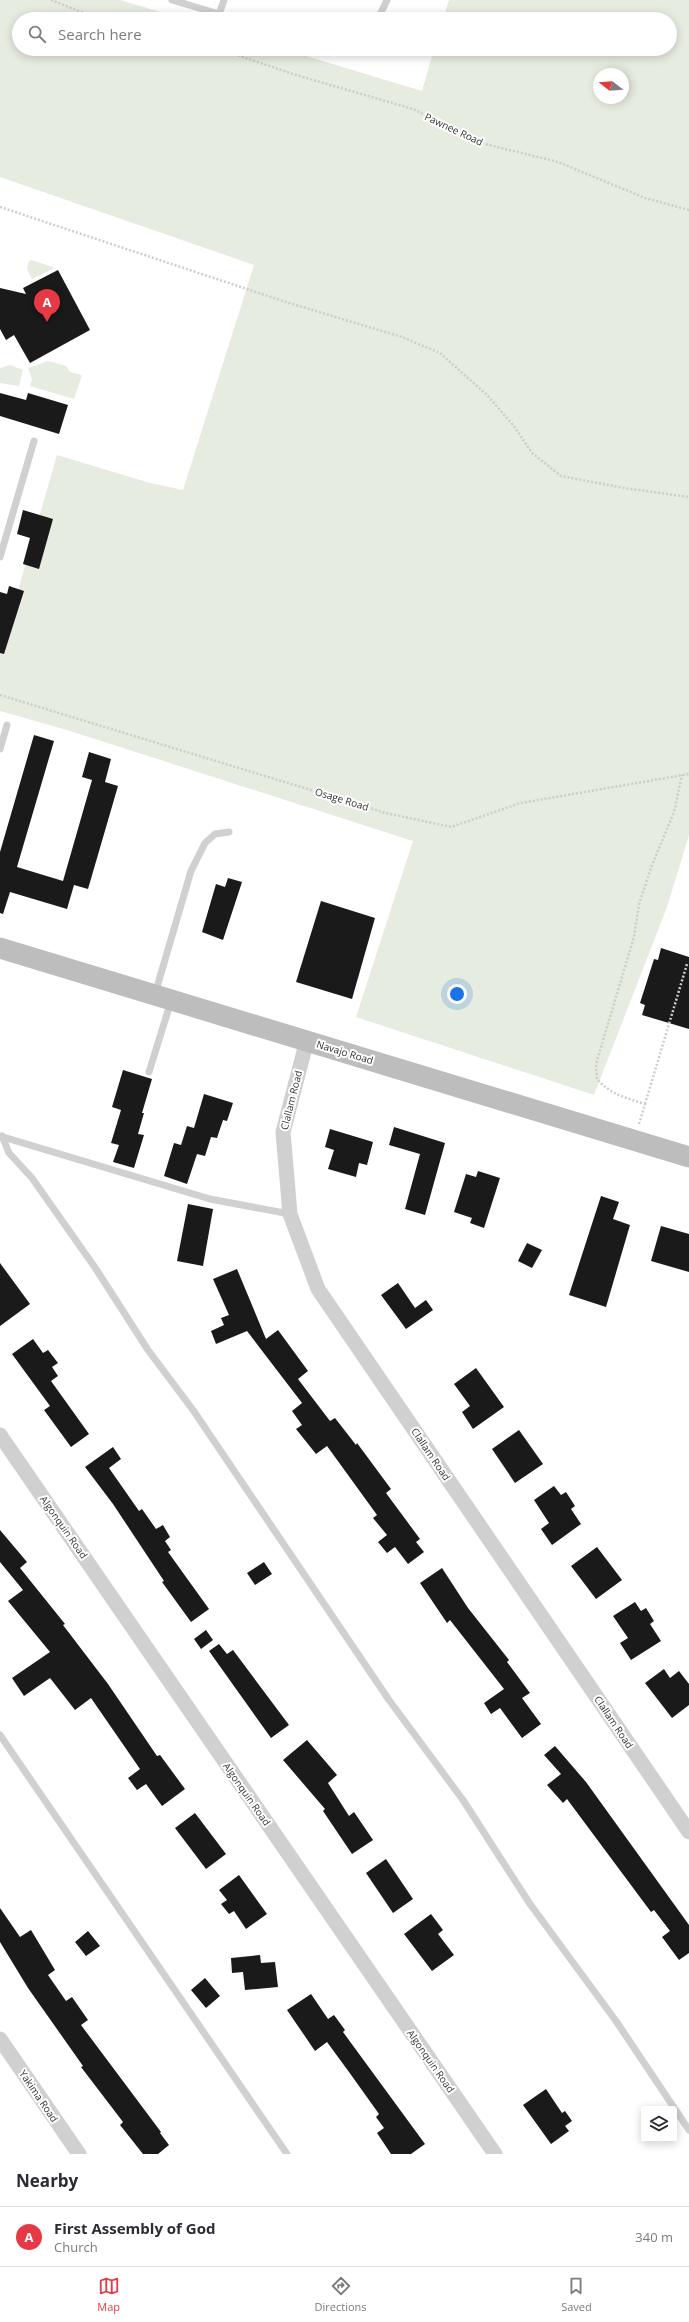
<!DOCTYPE html>
<style>
:root{--surface:#fff;--page:#f7f7f7;--text:#2b2b33;--muted:#7c7c81;--line:#e1e1e2;--accent:#e63946}
body{margin:0;font-family:"Open Sans",sans-serif;background:var(--page);color:var(--text)}
.controls{position:absolute;right:12px;bottom:12px;display:grid;overflow:hidden;border-radius:4px;box-shadow:0 2px 10px #0003}
.controls button{width:36px;height:36px;display:grid;place-items:center;padding:0;border:0;border-bottom:1px solid var(--line);background:var(--surface);color:var(--text);font:20px sans-serif}
.compass{position:absolute;left:593px;top:68px;width:36px;height:36px;border-radius:50%;background:var(--surface);box-shadow:0 2px 10px #0003;rotate:287deg}
.you{position:absolute;left:457px;top:994px;width:14px;height:14px;margin:-10px;border:3px solid #fff;border-radius:50%;background:#1a73e8;box-shadow:0 0 0 6px #1a73e833}
.badge{display:grid;place-items:center;width:26px;height:26px;border-radius:50%;background:var(--accent);color:#fff;font-size:13px;font-weight:700}
.pin{position:absolute;translate:-50% -33px;filter:drop-shadow(0 1px 2px #0008)}
.pin::after{content:'';position:absolute;top:21px;width:14px;height:12px;background:inherit;clip-path:polygon(0 0,100% 0,50% 100%)}
.list{margin:0;padding:0;list-style:none}
h2{display:flex;justify-content:space-between;align-items:center;height:52px;margin:0;padding:0 16px;font-size:17px}
h2 small{font-size:13px;font-weight:400;color:var(--muted)}
.list li{display:grid;grid-template-columns:26px 1fr auto;gap:12px;align-items:center;box-sizing:border-box;height:60px;padding:0 16px;border-top:1px solid var(--line)}
.list b{display:block;font-size:15px;white-space:nowrap}
.list p{margin:0;font-size:13px;white-space:nowrap;color:var(--muted)}
.list em{font-size:13px;font-style:normal;color:var(--muted)}
.icon{flex:none;width:22px;height:22px;fill:none;stroke:currentColor;stroke-width:2;stroke-linecap:round;stroke-linejoin:round}
.map{position:relative;flex:none;width:689px;height:2154px;overflow:hidden}
.search{position:absolute;background:var(--surface);box-shadow:0 2px 10px #0003;left:12px;right:12px;top:12px;height:44px;display:flex;align-items:center;gap:10px;box-sizing:border-box;padding:0 14px;border-radius:22px;color:var(--muted);font-size:15px}
.sheet{height:112px;background:var(--surface)}
nav{display:flex;justify-content:space-around;align-items:center;box-sizing:border-box;height:56px;border-top:1px solid var(--line);background:var(--surface);font-size:11px;color:var(--muted)}
nav a{display:grid;justify-items:center;gap:2px}
nav .on{color:var(--accent)}
.map>svg:first-child{display:block}
.green{fill:#e6ecdf;fill-rule:evenodd}
.building{fill:#1a1a1a}
.lines{fill:none;stroke-linecap:round;stroke-linejoin:round}
.path{stroke:#cdcdcd;stroke-width:2.5;stroke-dasharray:2 2;stroke-linecap:butt}
.service{stroke:#d0d0d0;stroke-width:7}
.minor{stroke:#d0d0d0;stroke-width:15}
.secondary{stroke:#bdbdbd;stroke-width:21}
.labels{text-anchor:middle;dominant-baseline:central;stroke-width:4;stroke-linejoin:round;paint-order:stroke}
.street-label{font-size:10px;fill:#333;stroke:#fff}
</style>
<div class="map">
<svg width="689" height="2154" viewBox="0 0 689 2154">
<rect width="100%" height="100%" fill="#fff"/>
<g class="green">
<path d="M0 0H120L184 19H19V49H283L422 91 434 49H670V19H443L449 0H689V835L667 907 594 1095 356 1017 413 841 67 730 0 711V653L57 455 150 483 183 490 254 265 0 177ZM599 74H623V98H599Z"/>
<path d="M32 260 55 268 32 279 27 269 29 261Z"/>
<path d="M48 361 66 366 70 372 82 375 74 399 30 386 32 379 28 368Z"/>
<path d="M10 365 23 370 19 386 0 383V368Z"/>
</g>
<g class="building">
<path d="M58 270 90 330 30 363 14 335 6 340 0 329V288L26 294 23 288Z"/>
<path d="M0 393 26 400 28 393 68 405 59 434 0 416Z"/>
<path d="M23 510 53 519 39 569 23 564 30 538 17 534Z"/>
<path d="M9 586 24 591 4 654 0 653V592L7 594Z"/>
<path d="M34 735 54 741 17 867 63 881 92 780 82 777 89 752 111 759 105 782 118 786 88 889 74 885 67 909 10 892 3 914 0 913V852Z"/>
<path d="M228 878 242 882 223 940 202 932 216 884 225 887Z"/>
<path d="M321 901 375 918 352 999 296 982Z"/>
<path d="M661 948 689 957V1029L642 1015 645 1005 640 1003 654 959 658 960Z"/>
<path d="M123 1070 152 1079 142 1113H144L138 1134 144 1135 134 1168 113 1162 119 1145 111 1143 121 1110 112 1107Z"/>
<path d="M204 1094 233 1103 227 1121 223 1120 217 1138 211 1137 205 1156 197 1154 187 1184 164 1176 174 1143 181 1145 187 1126 194 1128Z"/>
<path d="M394 1127 445 1143 425 1215 405 1209 420 1154 389 1145Z"/>
<path d="M330 1129 373 1142 367 1165 359 1163 356 1177 328 1169 334 1150 325 1147Z"/>
<path d="M478 1171 500 1178 484 1228 470 1223 472 1218 454 1212 466 1174 476 1177Z"/>
<path d="M601 1196 619 1202 613 1219 630 1225 606 1307 569 1295Z"/>
<path d="M188 1204 213 1209 203 1266 177 1261Z"/>
<path d="M661 1226 689 1234V1272L651 1261Z"/>
<path d="M527 1243 542 1250 532 1268 518 1261Z"/>
<path d="M0 1263 30 1304 0 1326Z"/>
<path d="M237 1269 266 1339 278 1330 308 1371 298 1379 330 1421 335 1418 356 1445 357 1443 391 1489 386 1493 420 1539 416 1542 424 1552 408 1564 395 1547 387 1553 378 1542 387 1535 373 1518 377 1515 327 1446 316 1454 296 1429 302 1425 292 1411 302 1403 247 1331 216 1344 211 1331 224 1325 221 1318 229 1315 213 1279Z"/>
<path d="M398 1283 415 1308 426 1300 433 1310 406 1329 381 1295Z"/>
<path d="M33 1339 43 1353 48 1350 58 1363 52 1367 58 1376 51 1381 89 1434 71 1447 44 1410 50 1406 12 1354Z"/>
<path d="M476 1368 504 1407 473 1429 462 1412 470 1406 454 1384Z"/>
<path d="M519 1430 543 1464 515 1483 492 1449Z"/>
<path d="M113 1447 121 1459 109 1468 139 1511 142 1509 156 1529 163 1525 170 1537 165 1541 171 1550 168 1552 209 1609 191 1622 162 1582 164 1581 113 1504 85 1467Z"/>
<path d="M554 1486 561 1495 566 1492 575 1506 571 1509 581 1524 552 1545 541 1529 549 1523 534 1500Z"/>
<path d="M0 1530 27 1562 20 1568 65 1624 63 1625 108 1684 157 1756 160 1755 185 1789 162 1806 146 1784 137 1790 128 1778 140 1769 91 1698 75 1710 50 1678 24 1696 12 1678 50 1652 8 1601 23 1590 0 1562Z"/>
<path d="M597 1547 622 1580 596 1599 571 1566Z"/>
<path d="M264 1562 272 1574 255 1585 247 1573Z"/>
<path d="M442 1568 468 1608 509 1660 507 1662 530 1693 522 1698 541 1724 522 1738 500 1708 491 1714 484 1703 504 1689 450 1620 447 1623 420 1583Z"/>
<path d="M635 1602 641 1611 646 1608 654 1621 650 1624 661 1641 631 1660 620 1643 628 1638 613 1616Z"/>
<path d="M206 1630 213 1640 201 1649 194 1639Z"/>
<path d="M219 1644 227 1654 233 1650 289 1725 271 1738 209 1651Z"/>
<path d="M664 1669 670 1678 679 1671 689 1684V1705L672 1718 645 1683Z"/>
<path d="M307 1740 337 1775 328 1783 349 1816 354 1812 373 1840 352 1854 323 1811 325 1809 283 1760Z"/>
<path d="M555 1746 586 1782 689 1925V1953L679 1960 662 1937 670 1931 654 1910 651 1912 567 1799 563 1803 547 1785 561 1774 544 1755Z"/>
<path d="M195 1813 226 1854 206 1869 175 1828Z"/>
<path d="M386 1859 413 1899 393 1913 366 1873Z"/>
<path d="M239 1875 267 1914 246 1929 234 1911 229 1914 221 1904 227 1900 219 1890Z"/>
<path d="M0 1908 20 1937 31 1930 55 1970 48 1975 66 2001 72 1997 88 2020 81 2025 161 2132 160 2133 169 2145 158 2154H143L120 2125 123 2122 81 2067 83 2066 28 1988 0 1942Z"/>
<path d="M431 1914 443 1930 438 1934 454 1955 432 1971 404 1934Z"/>
<path d="M88 1931 100 1946 86 1956 75 1942Z"/>
<path d="M260 1955 261 1963 275 1962 278 1987 245 1990 243 1972 232 1973 231 1958Z"/>
<path d="M205 1978 220 1996 206 2008 191 1990Z"/>
<path d="M311 1994 328 2019 334 2015 345 2030 343 2032 425 2144 411 2154H391L377 2133 384 2128 376 2117 379 2114 349 2072 327 2042 315 2051 287 2010Z"/>
<path d="M546 2089 562 2113 565 2111 572 2121 565 2126 569 2131 551 2144 523 2105Z"/>
</g>
<g class="lines">
<g class="path">
<path d="M51 0 99 19"/>
<path d="M219 49 296 75 413 109 485 144 558 162 645 198 689 210"/>
<path d="M0 207 289 303 402 337 440 353 487 395 514 426 532 453 561 476 624 488 689 497"/>
<path d="M0 695 386 813 451 827 521 803 689 774"/>
<path d="M645 1104 687 964"/>
<path d="M639 1124 645 1104C626 1098 610 1094 597 1079L596 1064 634 937 639 904 652 865 674 812 682 775"/>
</g>
<g class="service">
<path d="M172 0 219 14 224 0"/>
<path d="M219 14 236 19"/>
<path d="M378 19 387 0"/>
<path d="M0 557 34 441"/>
<path d="M0 749 7 725"/>
<path d="M155 994 191 871 205 843 215 834 229 832"/>
<path d="M149 1072 171 1001"/>
<path d="M0 1136 210 1199 290 1214"/>
<path d="M2 1136 9 1153 32 1178 96 1269 148 1350 193 1410 389 1700 463 1800 530 1904 616 2021 689 2130"/>
<path d="M0 1735 287 2154"/>
</g>
<g class="minor">
<path d="M307 1040 283 1132 290 1214 318 1289 689 1832"/>
<path d="M0 1435 495 2154"/>
<path d="M0 2039 79 2154"/>
</g>
<path class="secondary" d="M0 948 689 1157"/>
</g>
<g class="labels">
<g class="street-label">
<text transform="translate(454 129) rotate(25)">Pawnee Road</text>
<text transform="translate(342 799) rotate(17)">Osage Road</text>
<text transform="translate(345 1052) rotate(17)">Navajo Road</text>
<text transform="translate(291 1100) rotate(-76)">Clallam Road</text>
<text transform="translate(431 1454) rotate(56)">Clallam Road</text>
<text transform="translate(64 1527) rotate(55)">Algonquin Road</text>
<text transform="translate(614 1722) rotate(56)">Clallam Road</text>
<text transform="translate(247 1794) rotate(55)">Algonquin Road</text>
<text transform="translate(431 2061) rotate(55)">Algonquin Road</text>
<text transform="translate(39 2096) rotate(56)">Yakima Road</text>
</g>
</g>
</svg>
<div class="controls">
<button><svg class="icon" aria-label="layers" viewBox="0 0 24 24"><path d="M12 4l9 5-9 5-9-5zM3 14l9 5 9-5"/></svg></button>
</div>
<svg class="compass" viewBox="-18 -18 36 36"><path d="M0-13l5 13h-10z" fill="#e53935"/><path d="M0 13l5-13h-10z" fill="#7c7c81"/></svg>
<div class="you"></div>
<div class="pin badge" style="left:47px;top:322px">A</div>
<div class="search"><svg class="icon" aria-label="search" viewBox="0 0 24 24"><circle cx="10" cy="10" r="6"/><path d="M15 15l6 6"/></svg>Search here</div>
</div>
<section class="sheet">
<h2>Nearby<small></small></h2>
<ul class="list">
<li><span class="badge">A</span><div><b>First Assembly of God</b><p>Church</p></div><em>340 m</em></li>
</ul>
</section>
<nav>
<a class="on"><svg class="icon" aria-label="map" viewBox="0 0 24 24"><path d="M3 6l6-2 6 2 6-2v14l-6 2-6-2-6 2zM9 4v14M15 6v14"/></svg>Map</a>
<a><svg class="icon" aria-label="directions" viewBox="0 0 24 24"><path d="M12 3l9 9-9 9-9-9zM9 14v-3h6M13 9l2 2-2 2"/></svg>Directions</a>
<a><svg class="icon" aria-label="saved" viewBox="0 0 24 24"><path d="M7 4h10v16l-5-4-5 4z"/></svg>Saved</a>
</nav>
